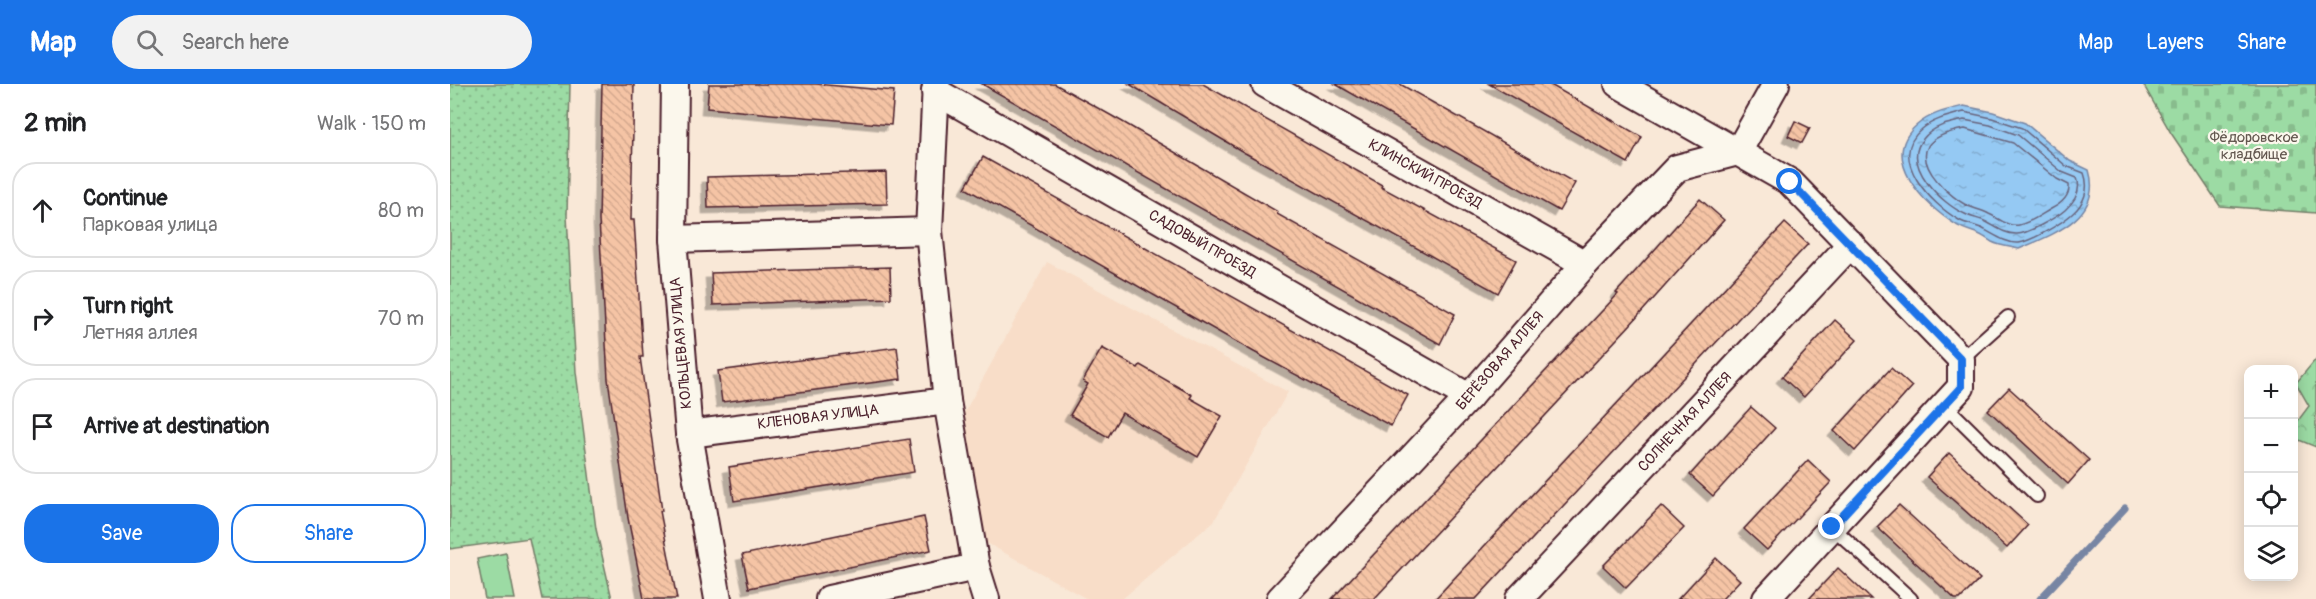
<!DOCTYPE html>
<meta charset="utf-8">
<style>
:root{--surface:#fff;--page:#f2f2f2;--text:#202124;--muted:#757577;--line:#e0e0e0;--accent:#1a73e8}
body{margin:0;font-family:Pangolin,sans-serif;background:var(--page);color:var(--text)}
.controls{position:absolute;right:18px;bottom:18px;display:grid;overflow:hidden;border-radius:12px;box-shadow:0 3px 15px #0003}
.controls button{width:54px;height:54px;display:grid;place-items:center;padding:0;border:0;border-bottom:2px solid var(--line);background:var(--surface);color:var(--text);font:30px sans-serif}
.stop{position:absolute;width:18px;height:18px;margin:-14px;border:4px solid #1a73e8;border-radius:50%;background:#fff}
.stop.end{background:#1a73e8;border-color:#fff;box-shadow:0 2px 6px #0008}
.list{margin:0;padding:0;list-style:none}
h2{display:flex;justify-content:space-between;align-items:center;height:78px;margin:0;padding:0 24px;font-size:26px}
h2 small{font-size:20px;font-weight:400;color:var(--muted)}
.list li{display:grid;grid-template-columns:39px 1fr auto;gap:18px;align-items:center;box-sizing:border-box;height:96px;margin:0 12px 12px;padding:0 12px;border:2px solid var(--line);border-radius:24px}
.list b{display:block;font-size:22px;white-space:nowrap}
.list p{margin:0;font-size:20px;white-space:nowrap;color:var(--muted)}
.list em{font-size:20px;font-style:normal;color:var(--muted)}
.actions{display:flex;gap:12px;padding:18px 24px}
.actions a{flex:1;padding:14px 0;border:2px solid var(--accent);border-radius:24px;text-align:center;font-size:21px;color:var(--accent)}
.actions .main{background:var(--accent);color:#fff}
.icon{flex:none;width:33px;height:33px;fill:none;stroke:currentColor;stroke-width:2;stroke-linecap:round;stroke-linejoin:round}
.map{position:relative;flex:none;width:1866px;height:515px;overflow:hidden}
header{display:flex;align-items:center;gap:36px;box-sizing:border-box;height:84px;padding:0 30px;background:var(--accent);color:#fff}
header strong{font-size:28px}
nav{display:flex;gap:33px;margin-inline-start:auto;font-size:21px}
.search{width:420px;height:54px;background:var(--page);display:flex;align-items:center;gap:15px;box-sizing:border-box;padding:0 21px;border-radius:33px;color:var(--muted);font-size:22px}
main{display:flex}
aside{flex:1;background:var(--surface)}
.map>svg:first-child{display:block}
.built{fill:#f8ddc8}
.grass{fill:url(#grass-dots);stroke:#737d68;stroke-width:1.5}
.forest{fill:url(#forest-crowns);stroke:#737d68;stroke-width:1.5}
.cemetery{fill:url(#cemetery-stones);stroke:#737d68;stroke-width:1.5}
.garden{fill:#9cdba4;stroke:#737d68;stroke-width:1.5}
.water{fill:url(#water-ripples);stroke:#7785a3;stroke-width:1.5}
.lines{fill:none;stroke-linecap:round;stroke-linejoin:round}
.shore{stroke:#68637b;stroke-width:1.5}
.stream{stroke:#7785a3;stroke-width:7}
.building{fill:url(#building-back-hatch);stroke:#4a1f2b;stroke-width:1.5;filter:url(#shadow)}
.service-casing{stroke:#4a1f2b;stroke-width:16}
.minor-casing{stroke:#4a1f2b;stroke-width:30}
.service{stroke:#fbf7ec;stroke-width:12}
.minor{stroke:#fbf7ec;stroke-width:26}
.route{stroke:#1a73e8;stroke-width:8}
.labels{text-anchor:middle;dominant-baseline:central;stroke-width:4.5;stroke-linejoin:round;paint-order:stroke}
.park-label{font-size:15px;fill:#63574f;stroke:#fbf7ec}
.street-label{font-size:15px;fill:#4a1f2b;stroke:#fbf7ec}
</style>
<header>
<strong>Map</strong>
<div class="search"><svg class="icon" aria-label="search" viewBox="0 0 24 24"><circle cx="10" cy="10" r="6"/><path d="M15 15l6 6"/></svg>Search here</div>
<nav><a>Map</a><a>Layers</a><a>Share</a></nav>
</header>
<main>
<aside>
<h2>2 min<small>Walk · 150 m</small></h2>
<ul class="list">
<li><svg class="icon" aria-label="ahead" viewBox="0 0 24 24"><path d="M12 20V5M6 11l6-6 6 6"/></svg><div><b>Continue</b><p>Парковая улица</p></div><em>80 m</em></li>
<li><svg class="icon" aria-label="right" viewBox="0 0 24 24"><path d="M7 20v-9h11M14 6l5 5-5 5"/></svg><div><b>Turn right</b><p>Летняя аллея</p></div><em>70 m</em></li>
<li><svg class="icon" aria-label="arrive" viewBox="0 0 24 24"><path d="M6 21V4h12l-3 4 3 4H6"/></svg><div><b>Arrive at destination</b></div></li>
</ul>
<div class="actions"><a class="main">Save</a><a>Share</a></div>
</aside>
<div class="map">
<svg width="1866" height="515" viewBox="0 0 1866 515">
<defs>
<pattern id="grass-dots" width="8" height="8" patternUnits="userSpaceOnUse" patternTransform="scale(1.5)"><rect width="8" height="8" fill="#9cdba4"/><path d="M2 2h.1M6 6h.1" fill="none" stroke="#88bc8d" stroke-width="1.8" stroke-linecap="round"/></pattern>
<pattern id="forest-crowns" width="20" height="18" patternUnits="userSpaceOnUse" patternTransform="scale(1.5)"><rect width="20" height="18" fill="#9cdba4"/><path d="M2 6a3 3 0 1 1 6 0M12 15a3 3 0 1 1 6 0" fill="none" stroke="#88bc8d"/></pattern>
<pattern id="cemetery-stones" width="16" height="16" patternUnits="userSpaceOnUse" patternTransform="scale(1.5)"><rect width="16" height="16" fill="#9cdba4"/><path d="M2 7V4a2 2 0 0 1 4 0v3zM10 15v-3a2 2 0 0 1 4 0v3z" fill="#88bc8d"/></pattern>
<pattern id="water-ripples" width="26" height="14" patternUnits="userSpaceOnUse" patternTransform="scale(1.5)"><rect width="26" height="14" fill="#95c9f3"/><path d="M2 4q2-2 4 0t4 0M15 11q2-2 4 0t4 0" fill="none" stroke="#82acd0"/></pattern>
<pattern id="building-back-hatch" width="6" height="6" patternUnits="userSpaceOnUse" patternTransform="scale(1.5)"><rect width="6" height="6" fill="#f5c4a5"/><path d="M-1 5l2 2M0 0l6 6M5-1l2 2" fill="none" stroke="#d4a88e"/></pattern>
<filter id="shadow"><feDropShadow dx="-5.5" dy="5.5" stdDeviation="0" flood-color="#0004"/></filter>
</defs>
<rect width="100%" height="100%" fill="#f9e8d7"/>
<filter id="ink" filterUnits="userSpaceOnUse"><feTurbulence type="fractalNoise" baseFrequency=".0167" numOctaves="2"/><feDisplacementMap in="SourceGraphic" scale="12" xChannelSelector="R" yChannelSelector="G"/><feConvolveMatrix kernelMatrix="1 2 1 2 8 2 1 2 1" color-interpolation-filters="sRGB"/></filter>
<g filter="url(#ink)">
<path class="built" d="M597 178 838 308 764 437 672 515H637L535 458 513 331Z"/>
<path class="grass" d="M0 0H120L117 132 126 288 146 445 162 515H92L79 454 0 465Z"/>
<path class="forest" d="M1866 275V363L1844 354V342L1859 322 1846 299Z"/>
<path class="cemetery" d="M1693 0H1866V129L1770 122 1721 49Z"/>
<path class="garden" d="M56 469 65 515H35L27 475Z"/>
<path class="water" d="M1514 22 1543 28 1575 39 1620 77 1639 86C1653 133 1604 150 1569 165 1561 163 1550 162 1542 158 1537 155 1532 151 1526 149 1519 146 1511 145 1505 140 1475 122 1428 74 1467 41 1481 29 1497 26 1514 22Z"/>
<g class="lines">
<g class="shore">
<path d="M1514 28 1542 34 1572 44 1616 82 1634 89C1640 105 1634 120 1622 130 1612 139 1582 157 1569 159 1556 160 1542 149 1531 144 1524 141 1516 140 1509 136 1482 121 1436 74 1472 45 1484 35 1499 32 1514 28Z"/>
<path d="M1514 36 1540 41 1568 51 1612 88 1627 94C1632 107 1624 118 1615 126 1607 133 1576 151 1566 150 1553 150 1544 141 1532 136 1526 134 1520 133 1515 130 1492 120 1451 81 1473 55 1483 42 1499 39 1514 36Z"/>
<path d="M1515 45 1563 59 1607 95 1619 101C1620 112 1611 120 1601 125 1592 130 1580 139 1569 141 1558 143 1548 134 1539 130 1532 126 1525 125 1518 122 1501 114 1466 83 1478 62 1485 51 1503 47 1515 45Z"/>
</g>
<path class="stream" d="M1590 515 1675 424"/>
</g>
<g class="building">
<path d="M152 0H184L181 136H184L193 273H190L212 427H210L227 515H194L178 434 158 295 149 136Z"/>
<path d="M259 0H366L444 7 441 41 257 24Z"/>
<path d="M532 0H605L671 37 828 128 827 130 1005 230 990 260Z"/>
<path d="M679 0H753L932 101 931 103 1066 176 1048 209 795 69Z"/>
<path d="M885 0H950L1125 99 1109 127Z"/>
<path d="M1039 0H1099L1192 53 1178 79Z"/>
<path d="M1345 37 1360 44 1352 59 1338 52Z"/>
<path d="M533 73 958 311 941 342 804 268 515 104Z"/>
<path d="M436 88 437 120 258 124 257 93Z"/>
<path d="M1250 115 1274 136 1180 241 924 515H882L1168 210 1166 209Z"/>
<path d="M1335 139 1358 160 1246 280 1026 515H985Z"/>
<path d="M440 183 441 214 263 221 261 189Z"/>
<path d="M1385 236 1407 256 1354 313 1332 293Z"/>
<path d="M447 263 451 295 272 318 268 287Z"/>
<path d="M652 264 688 284 690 281 742 311 740 314 772 332 748 373 672 329 658 353 620 331 638 300 633 297Z"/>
<path d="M1441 284 1462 303 1405 367 1384 347Z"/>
<path d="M1559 304 1639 376 1618 400 1538 326Z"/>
<path d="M1301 323 1325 344 1263 412 1240 391Z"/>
<path d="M459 355 464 388 284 417 279 383Z"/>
<path d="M1499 369 1578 441 1557 464 1477 393Z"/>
<path d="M1358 376 1381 398 1317 466 1294 445Z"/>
<path d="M1449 421 1530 495 1510 515H1505L1427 443Z"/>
<path d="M1211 422 1234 444 1176 504 1153 482Z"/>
<path d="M474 433 481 466 299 504 292 471Z"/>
<path d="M1266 474 1290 496 1272 515H1228Z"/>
<path d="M1388 484 1421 515H1359Z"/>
</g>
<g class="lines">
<g class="service-casing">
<g id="service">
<path d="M1511 275 1558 233"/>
<path d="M1495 321 1587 412"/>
<path d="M1382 443 1461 515"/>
</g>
</g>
<g class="minor-casing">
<g id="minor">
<path d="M225 0 223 155 239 350 268 515"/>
<path d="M486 0 479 147 497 317 526 483 536 515"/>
<path d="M815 0 1135 180"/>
<path d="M1168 0 1340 98 1511 275V303L1316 515"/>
<path d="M485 7 1019 313"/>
<path d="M223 155 479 147"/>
<path d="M239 350 497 317"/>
<path d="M379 515 526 483"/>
<path d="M830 515 1019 313 1135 180 1227 84 1288 68 1326 0"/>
<path d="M1069 515 1401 160"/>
</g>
</g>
<use href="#service" class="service"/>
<use href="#minor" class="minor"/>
</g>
</g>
<g class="lines" filter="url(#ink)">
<path class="route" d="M1340 98 1511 275V303L1382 443"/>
</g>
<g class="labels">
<g class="park-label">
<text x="1804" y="53">Фёдоровское<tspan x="1804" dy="17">кладбище</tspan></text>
</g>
<g class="street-label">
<text transform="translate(975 90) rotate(29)">КЛИНСКИЙ ПРОЕЗД</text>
<text transform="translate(752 160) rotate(30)">САДОВЫЙ ПРОЕЗД</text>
<text transform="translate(231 259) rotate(-95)">КОЛЬЦЕВАЯ УЛИЦА</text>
<text transform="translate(1050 277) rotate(-49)">БЕРЁЗОВАЯ АЛЛЕЯ</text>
<text transform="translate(368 333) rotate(-7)">КЛЕНОВАЯ УЛИЦА</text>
<text transform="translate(1235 338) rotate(-47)">СОЛНЕЧНАЯ АЛЛЕЯ</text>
</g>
</g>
</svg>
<div class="controls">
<button>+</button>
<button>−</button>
<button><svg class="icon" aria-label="locate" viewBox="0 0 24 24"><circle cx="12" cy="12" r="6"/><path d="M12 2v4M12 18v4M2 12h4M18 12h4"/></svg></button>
<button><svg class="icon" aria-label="layers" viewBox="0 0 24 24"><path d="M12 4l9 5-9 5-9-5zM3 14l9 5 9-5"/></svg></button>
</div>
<div class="stop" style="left:1340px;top:98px"></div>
<div class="stop end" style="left:1382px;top:443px"></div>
</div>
</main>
